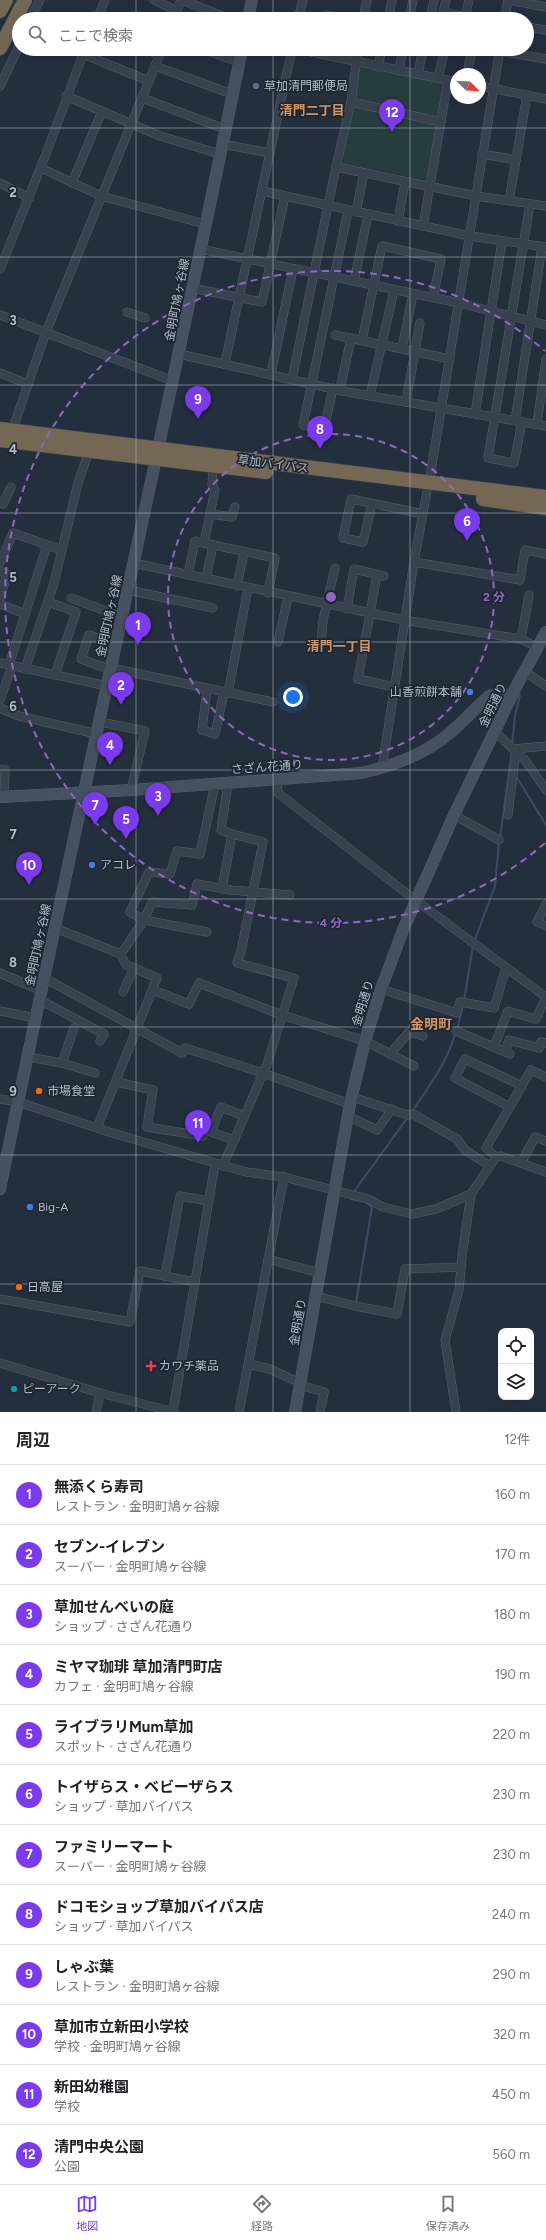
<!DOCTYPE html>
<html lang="ja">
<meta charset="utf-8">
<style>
:root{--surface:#fff;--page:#f2f2f2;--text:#202124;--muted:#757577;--line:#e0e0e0;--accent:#7c3aed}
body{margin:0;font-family:Figtree,"Noto Sans JP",sans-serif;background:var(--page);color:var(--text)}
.controls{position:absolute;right:12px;bottom:12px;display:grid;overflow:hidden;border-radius:8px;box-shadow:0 4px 16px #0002}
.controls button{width:36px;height:36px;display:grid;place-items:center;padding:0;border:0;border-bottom:1px solid var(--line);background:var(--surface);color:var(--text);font:20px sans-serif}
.compass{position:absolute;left:450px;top:68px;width:36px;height:36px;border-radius:50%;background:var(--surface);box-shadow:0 4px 16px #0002;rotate:114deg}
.you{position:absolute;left:293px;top:697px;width:14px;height:14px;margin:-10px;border:3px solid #fff;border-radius:50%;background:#1a73e8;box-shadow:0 0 0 6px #1a73e833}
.badge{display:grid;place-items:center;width:26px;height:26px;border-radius:50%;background:var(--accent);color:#fff;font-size:13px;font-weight:700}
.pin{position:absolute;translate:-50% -33px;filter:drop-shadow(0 1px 2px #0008)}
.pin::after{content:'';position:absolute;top:21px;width:14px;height:12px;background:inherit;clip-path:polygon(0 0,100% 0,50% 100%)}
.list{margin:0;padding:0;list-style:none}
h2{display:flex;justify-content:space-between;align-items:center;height:52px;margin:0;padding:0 16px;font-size:17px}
h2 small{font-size:13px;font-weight:400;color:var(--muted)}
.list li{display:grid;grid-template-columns:26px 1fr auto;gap:12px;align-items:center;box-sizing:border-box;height:60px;padding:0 16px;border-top:1px solid var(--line)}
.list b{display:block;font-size:15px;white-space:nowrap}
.list p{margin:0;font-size:13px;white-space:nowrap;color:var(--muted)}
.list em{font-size:13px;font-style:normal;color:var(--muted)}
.icon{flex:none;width:22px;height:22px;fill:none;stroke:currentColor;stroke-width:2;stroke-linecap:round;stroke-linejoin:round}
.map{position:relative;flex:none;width:546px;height:1412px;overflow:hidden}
.search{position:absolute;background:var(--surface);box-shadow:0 4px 16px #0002;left:12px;right:12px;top:12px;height:44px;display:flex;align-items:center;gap:10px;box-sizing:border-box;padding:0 14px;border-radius:22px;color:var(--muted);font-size:15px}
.sheet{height:772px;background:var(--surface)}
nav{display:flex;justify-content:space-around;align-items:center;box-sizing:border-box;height:56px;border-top:1px solid var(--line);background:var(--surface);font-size:11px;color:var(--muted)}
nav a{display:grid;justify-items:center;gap:2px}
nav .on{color:var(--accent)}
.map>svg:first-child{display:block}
.green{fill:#263c3f}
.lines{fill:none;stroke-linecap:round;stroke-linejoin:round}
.stream{stroke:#394c67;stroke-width:2}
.street-casing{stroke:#565f6c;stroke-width:9}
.secondary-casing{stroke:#565f6c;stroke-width:12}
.highway-casing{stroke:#434c59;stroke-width:15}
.street{stroke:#38414e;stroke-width:8}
.secondary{stroke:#465061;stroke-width:11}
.highway{stroke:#746855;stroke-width:14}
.grid{fill:none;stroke:#b4bcc9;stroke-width:1;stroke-opacity:0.55}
.ring{fill:none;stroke:#9266c3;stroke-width:2;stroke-dasharray:7 5}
.service-dot{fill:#5c6f8a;stroke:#1d2633;stroke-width:1.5}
.shop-dot{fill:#3f7fe0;stroke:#1d2633;stroke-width:1.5}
.food-dot{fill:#e8710a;stroke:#1d2633;stroke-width:1.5}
.health-dot{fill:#e0444e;stroke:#1d2633;stroke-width:1.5}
.culture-dot{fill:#0f9aa8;stroke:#1d2633;stroke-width:1.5}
.labels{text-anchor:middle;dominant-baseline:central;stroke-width:3.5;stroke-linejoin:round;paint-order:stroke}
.poi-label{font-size:12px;fill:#b4bcc9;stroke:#1d2633;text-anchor:start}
.street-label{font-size:12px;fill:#b4bcc9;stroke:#1d2633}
.neighbourhood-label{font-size:13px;font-weight:bold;fill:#d59563;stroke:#1d2633}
.quarter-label{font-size:14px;font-weight:bold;fill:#d59563;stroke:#1d2633}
.grid-label{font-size:13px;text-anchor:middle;font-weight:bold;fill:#b4bcc9;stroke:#1d2633;stroke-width:3.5;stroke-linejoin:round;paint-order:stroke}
.centre{fill:#9266c3;stroke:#1d2633;stroke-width:2}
.ring-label{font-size:12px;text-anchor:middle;font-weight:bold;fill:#9266c3;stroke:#1d2633;stroke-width:3.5;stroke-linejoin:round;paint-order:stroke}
</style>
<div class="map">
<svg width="546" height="1412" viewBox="0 0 546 1412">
<rect width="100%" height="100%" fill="#242f3e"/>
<path class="green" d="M359 67 443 82 428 180 342 164Z"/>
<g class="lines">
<g class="stream">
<path d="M512 745 515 716 520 695"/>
<path d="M516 776 546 825"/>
<path d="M500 838 512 751"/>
<path d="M474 942 495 886 499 842"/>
<path d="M464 1001 473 946"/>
<path d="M457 1030 461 1013"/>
<path d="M412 1112C428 1087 447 1063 455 1034"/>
<path d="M353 1193 408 1117"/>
<path d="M352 1197 351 1199 360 1201"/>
<path d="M356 1303 372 1207 365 1202"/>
</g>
<g class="street-casing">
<g id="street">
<path d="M154 0 177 11"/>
<path d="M446 0 443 12 465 17 469 0"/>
<path d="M508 0 546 7"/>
<path d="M187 2 230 19"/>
<path d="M30 19 40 0"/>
<path d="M97 19 105 0"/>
<path d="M174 19 181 0"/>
<path d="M298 19 303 0"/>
<path d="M325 19 326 15 348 19"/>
<path d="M363 19 367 0"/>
<path d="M388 19 392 0"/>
<path d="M409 19 413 0"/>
<path d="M430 19 434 0"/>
<path d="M505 19 508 0"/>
<path d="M527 27 546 30"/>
<path d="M146 49 159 55"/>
<path d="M203 49 239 62"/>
<path d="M297 49 456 82"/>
<path d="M358 49 351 102 336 167 476 196 546 206"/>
<path d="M500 51 546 59"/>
<path d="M83 54 149 81"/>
<path d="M155 66 232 94"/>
<path d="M378 67 382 49"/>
<path d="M399 71 403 49"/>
<path d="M418 74 423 49"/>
<path d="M467 74 472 49"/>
<path d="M438 78 445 49"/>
<path d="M0 86 19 46"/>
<path d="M480 86 546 99"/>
<path d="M66 96 160 136 220 154"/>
<path d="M142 98 225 129"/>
<path d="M351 102 441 122"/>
<path d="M222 144 270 153"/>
<path d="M482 154 516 160"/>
<path d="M41 168 101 196 205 224"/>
<path d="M0 183 29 198"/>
<path d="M72 183 102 111"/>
<path d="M262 191 470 236 546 247"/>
<path d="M509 201 527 95"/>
<path d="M356 212 364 173"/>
<path d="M398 221 405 182"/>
<path d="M423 226 448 80"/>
<path d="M200 249 459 303 546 325"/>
<path d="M0 269 46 154 85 49"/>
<path d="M354 281 368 215"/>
<path d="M192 288 262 302 285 196"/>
<path d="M127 312 145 318"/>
<path d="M0 315 173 381"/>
<path d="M335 335 450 359"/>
<path d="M362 340 382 246 441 259 433 298"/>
<path d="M402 348 413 294"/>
<path d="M179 354 342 391 546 426"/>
<path d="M225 363 292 49"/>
<path d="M0 373 28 384"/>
<path d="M271 374 293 269"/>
<path d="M292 379 336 167"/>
<path d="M333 388 324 429 303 425 348 211"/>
<path d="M340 389 351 338"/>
<path d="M370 396 394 290"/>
<path d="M406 402 420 323"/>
<path d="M475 414 502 241"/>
<path d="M515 421 542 247"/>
<path d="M522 422 514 463 488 458 530 204"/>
<path d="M537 424 546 359"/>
<path d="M12 431 46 332 162 49"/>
<path d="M429 483 500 49"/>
<path d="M0 502 3 504 11 487"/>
<path d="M372 504 363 542 343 538 351 499 423 514"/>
<path d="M210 514 232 517 235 507"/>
<path d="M204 543 215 490 212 485 213 466"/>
<path d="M414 562 520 580 525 550 546 554"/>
<path d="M0 563 13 533 62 550"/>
<path d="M133 563 404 620 521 639 537 647"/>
<path d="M0 571 7 574 0 598"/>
<path d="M188 575 195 541 204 543 275 558 268 593"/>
<path d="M377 575 358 679 394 687"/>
<path d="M206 579 213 545"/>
<path d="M237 586 244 552"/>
<path d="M128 590 213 608"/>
<path d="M71 598 122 617"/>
<path d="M48 602 76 612 55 675"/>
<path d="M0 604 25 614"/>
<path d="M347 609 354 569 384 576"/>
<path d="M521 639 529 595"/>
<path d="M278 642 288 597"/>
<path d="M321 643 323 620 335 568"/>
<path d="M0 663 107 686"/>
<path d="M9 665 47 545"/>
<path d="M111 668 273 702"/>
<path d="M25 669 54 583 78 483 89 451"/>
<path d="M111 670 81 659 89 635 116 644"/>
<path d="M524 671 546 686"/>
<path d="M207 689 202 730 215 734 224 692"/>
<path d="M228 693 248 588"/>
<path d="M0 700 12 666"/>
<path d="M0 708 19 716 97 734"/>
<path d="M100 722 145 731 131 790"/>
<path d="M494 731 525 760 546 790"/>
<path d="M513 749 546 746"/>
<path d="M382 768 414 562 427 491"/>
<path d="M0 770H5L4 796"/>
<path d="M277 780 278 793 410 896 546 997"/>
<path d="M228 783 221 830 232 834"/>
<path d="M454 815 499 840"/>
<path d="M508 815 516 751"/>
<path d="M222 889 232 834 263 842 241 951 237 963 294 978 267 1064 223 1166"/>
<path d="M546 904 537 922 546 926"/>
<path d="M55 928 121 954 126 965 134 968"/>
<path d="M207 932 144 920 130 912 149 872 170 874 177 851 200 854 215 784"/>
<path d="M121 954 144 920 152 902 192 905 197 884 231 890 290 895"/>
<path d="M0 973 42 991"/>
<path d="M48 980 182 1053 185 1048 263 1073 350 1104"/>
<path d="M381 989 457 1013 460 1002 494 1008 506 968"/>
<path d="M153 990 189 1004 199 983 282 1015 365 1041 414 1066"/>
<path d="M40 1000 104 1034 100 1041"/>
<path d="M0 1011 36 1018"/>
<path d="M456 1031 510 1054"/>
<path d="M494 1047 508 1011 536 1019 546 997"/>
<path d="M505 1052 509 1040 539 1048 541 1042 546 1043"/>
<path d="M390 1054 409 1032 423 1036"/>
<path d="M28 1057 62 1063 95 1073"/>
<path d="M62 1063 74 1028"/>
<path d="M116 1082 153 1090 147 1127 203 1136"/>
<path d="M352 1097 408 1115 413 1114 457 1139 465 1150 490 1166"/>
<path d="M0 1099 18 1102 109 1132 246 1172 284 1177 368 1199 383 1207 412 1214 436 1209 471 1194"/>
<path d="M510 1107 455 1078 465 1059 522 1086"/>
<path d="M348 1116 377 1130 392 1109"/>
<path d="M97 1128 157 978 134 968 123 992"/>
<path d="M235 1140 211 1132 221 1107 244 1116"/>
<path d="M496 1157 486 1148 531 1070 546 1077"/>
<path d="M521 1163 535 1137 546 1141"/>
<path d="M268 1259 320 1273"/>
<path d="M195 1282 165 1276 180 1196 209 1201"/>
<path d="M316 1296 355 1306 397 1314 405 1269 461 1267"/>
<path d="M0 1299 130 1322 140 1271 165 1276"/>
<path d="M0 1363 100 1393 175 1412"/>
<path d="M248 1364 270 1369 300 1383"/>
<path d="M300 1385 324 1392 320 1412"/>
<path d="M173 1411 215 1164"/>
<path d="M96 1412 100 1393"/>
<path d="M239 1412 284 1177"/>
<path d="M456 1412 445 1340 459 1290 462 1256 471 1194 496 1157 501 1156 546 1172"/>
</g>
</g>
<g class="secondary-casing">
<g id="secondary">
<path d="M248 19 252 0"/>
<path d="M0 797 131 790 361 773C393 766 426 754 451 732 464 721 476 707 489 696L497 694 511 696"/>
<path d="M0 1189C78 808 165 430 242 49"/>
<path d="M295 1412 350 1104 365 1041 381 989 403 930 454 815 517 685 546 632"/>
</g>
</g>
<g class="highway-casing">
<g id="highway">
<path d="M0 11 6 0"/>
<path d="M0 48 25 0"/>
<path d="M0 429 546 497"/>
<path d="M0 440 266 472"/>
<path d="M483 499 546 508"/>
</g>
</g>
<use href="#street" class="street"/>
<use href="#secondary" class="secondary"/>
<use href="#highway" class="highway"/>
</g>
<path class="grid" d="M136 0V19M273 0V19M410 0V19M136 49V1412M273 49V1412M410 49V1412M0 128H546M0 257H546M0 385H546M0 513H546M0 642H546M0 770H546M0 899H546M0 1027H546M0 1155H546M0 1284H546"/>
<g class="ring">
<circle cx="331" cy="597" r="163"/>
<path d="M545 843A326 326 0 1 1 545 351"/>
</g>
<circle class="service-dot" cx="256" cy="86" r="4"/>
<g class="shop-dot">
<circle cx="470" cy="692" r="4"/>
<circle cx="92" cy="865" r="4"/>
<circle cx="30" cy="1207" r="4"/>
</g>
<g class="food-dot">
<circle cx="39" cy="1091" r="4"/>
<circle cx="19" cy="1287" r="4"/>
</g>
<path class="health-dot" d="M149 1360h4v4h4v4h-4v4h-4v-4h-4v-4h4z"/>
<circle class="culture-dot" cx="14" cy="1389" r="4"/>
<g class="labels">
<g class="poi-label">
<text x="264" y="86">草加清門郵便局</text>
<text x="462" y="692" text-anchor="end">山香煎餅本舗</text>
<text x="100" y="865">アコレ</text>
<text x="47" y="1091">市場食堂</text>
<text x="38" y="1207">Big-A</text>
<text x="27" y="1287">日高屋</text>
<text x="159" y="1366">カワチ薬品</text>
<text x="22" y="1389">ピーアーク</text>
</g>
<g class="street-label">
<text transform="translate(177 300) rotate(-79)">金明町鳩ヶ谷線</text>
<text transform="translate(273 464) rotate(7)">草加バイパス</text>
<text transform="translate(109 616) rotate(-78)">金明町鳩ヶ谷線</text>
<text transform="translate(493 705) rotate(-64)">金明通り</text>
<text transform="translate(267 767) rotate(-4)">さざん花通り</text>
<text transform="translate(38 945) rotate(-78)">金明町鳩ヶ谷線</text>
<text transform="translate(363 1003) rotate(-73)">金明通り</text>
<text transform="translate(298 1322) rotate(-80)">金明通り</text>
</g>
<g class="neighbourhood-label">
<text x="312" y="110">清門二丁目</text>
<text x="339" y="646">清門一丁目</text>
</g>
<g class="quarter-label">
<text x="431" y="1024">金明町</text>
</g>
</g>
<g class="grid-label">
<text x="13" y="197">2</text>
<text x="13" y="325">3</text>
<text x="13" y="454">4</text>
<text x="13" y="582">5</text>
<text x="13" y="711">6</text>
<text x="13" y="839">7</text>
<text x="13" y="967">8</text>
<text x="13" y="1096">9</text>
</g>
<circle cx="331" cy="597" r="6" class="centre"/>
<g class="ring-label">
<text x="494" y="601">2 分</text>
<text x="331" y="927">4 分</text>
</g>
</svg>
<div class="controls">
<button><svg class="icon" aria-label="locate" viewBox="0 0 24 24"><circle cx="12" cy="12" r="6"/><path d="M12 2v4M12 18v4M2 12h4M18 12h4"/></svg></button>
<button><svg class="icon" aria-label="layers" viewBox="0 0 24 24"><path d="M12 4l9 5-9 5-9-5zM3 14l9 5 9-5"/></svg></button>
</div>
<svg class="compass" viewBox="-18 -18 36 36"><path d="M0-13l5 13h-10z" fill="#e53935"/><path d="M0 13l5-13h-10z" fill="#757577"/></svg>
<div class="you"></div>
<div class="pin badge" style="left:138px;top:645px">1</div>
<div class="pin badge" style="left:121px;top:705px">2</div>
<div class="pin badge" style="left:158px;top:816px">3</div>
<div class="pin badge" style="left:110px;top:765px">4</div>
<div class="pin badge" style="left:126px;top:839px">5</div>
<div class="pin badge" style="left:467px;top:541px">6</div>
<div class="pin badge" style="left:95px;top:825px">7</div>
<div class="pin badge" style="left:320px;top:449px">8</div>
<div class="pin badge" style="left:198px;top:419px">9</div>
<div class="pin badge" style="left:29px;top:885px">10</div>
<div class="pin badge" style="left:198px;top:1143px">11</div>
<div class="pin badge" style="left:392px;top:132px">12</div>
<div class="search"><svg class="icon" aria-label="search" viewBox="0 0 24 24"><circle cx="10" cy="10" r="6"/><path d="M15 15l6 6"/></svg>ここで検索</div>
</div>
<section class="sheet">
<h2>周辺<small>12件</small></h2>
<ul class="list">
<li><span class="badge">1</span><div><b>無添くら寿司</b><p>レストラン · 金明町鳩ヶ谷線</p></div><em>160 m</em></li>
<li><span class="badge">2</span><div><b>セブン-イレブン</b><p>スーパー · 金明町鳩ヶ谷線</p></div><em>170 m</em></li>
<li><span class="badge">3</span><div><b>草加せんべいの庭</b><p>ショップ · さざん花通り</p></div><em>180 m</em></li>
<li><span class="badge">4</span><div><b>ミヤマ珈琲 草加清門町店</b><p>カフェ · 金明町鳩ヶ谷線</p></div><em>190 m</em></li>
<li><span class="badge">5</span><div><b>ライブラリMum草加</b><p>スポット · さざん花通り</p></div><em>220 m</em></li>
<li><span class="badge">6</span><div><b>トイザらス・ベビーザらス</b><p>ショップ · 草加バイパス</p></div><em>230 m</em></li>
<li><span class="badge">7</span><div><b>ファミリーマート</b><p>スーパー · 金明町鳩ヶ谷線</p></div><em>230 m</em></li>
<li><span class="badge">8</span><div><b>ドコモショップ草加バイパス店</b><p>ショップ · 草加バイパス</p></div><em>240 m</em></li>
<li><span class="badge">9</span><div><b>しゃぶ葉</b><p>レストラン · 金明町鳩ヶ谷線</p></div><em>290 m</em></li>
<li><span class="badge">10</span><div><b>草加市立新田小学校</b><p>学校 · 金明町鳩ヶ谷線</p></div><em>320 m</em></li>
<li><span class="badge">11</span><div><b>新田幼稚園</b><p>学校</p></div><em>450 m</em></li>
<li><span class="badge">12</span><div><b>清門中央公園</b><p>公園</p></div><em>560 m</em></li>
</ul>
</section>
<nav>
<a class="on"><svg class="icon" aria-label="map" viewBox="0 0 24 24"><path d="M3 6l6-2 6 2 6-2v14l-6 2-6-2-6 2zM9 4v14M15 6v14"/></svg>地図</a>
<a><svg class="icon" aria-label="directions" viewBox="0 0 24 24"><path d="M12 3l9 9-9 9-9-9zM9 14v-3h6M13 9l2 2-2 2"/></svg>経路</a>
<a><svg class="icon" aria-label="saved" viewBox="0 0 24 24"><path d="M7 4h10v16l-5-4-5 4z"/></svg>保存済み</a>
</nav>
